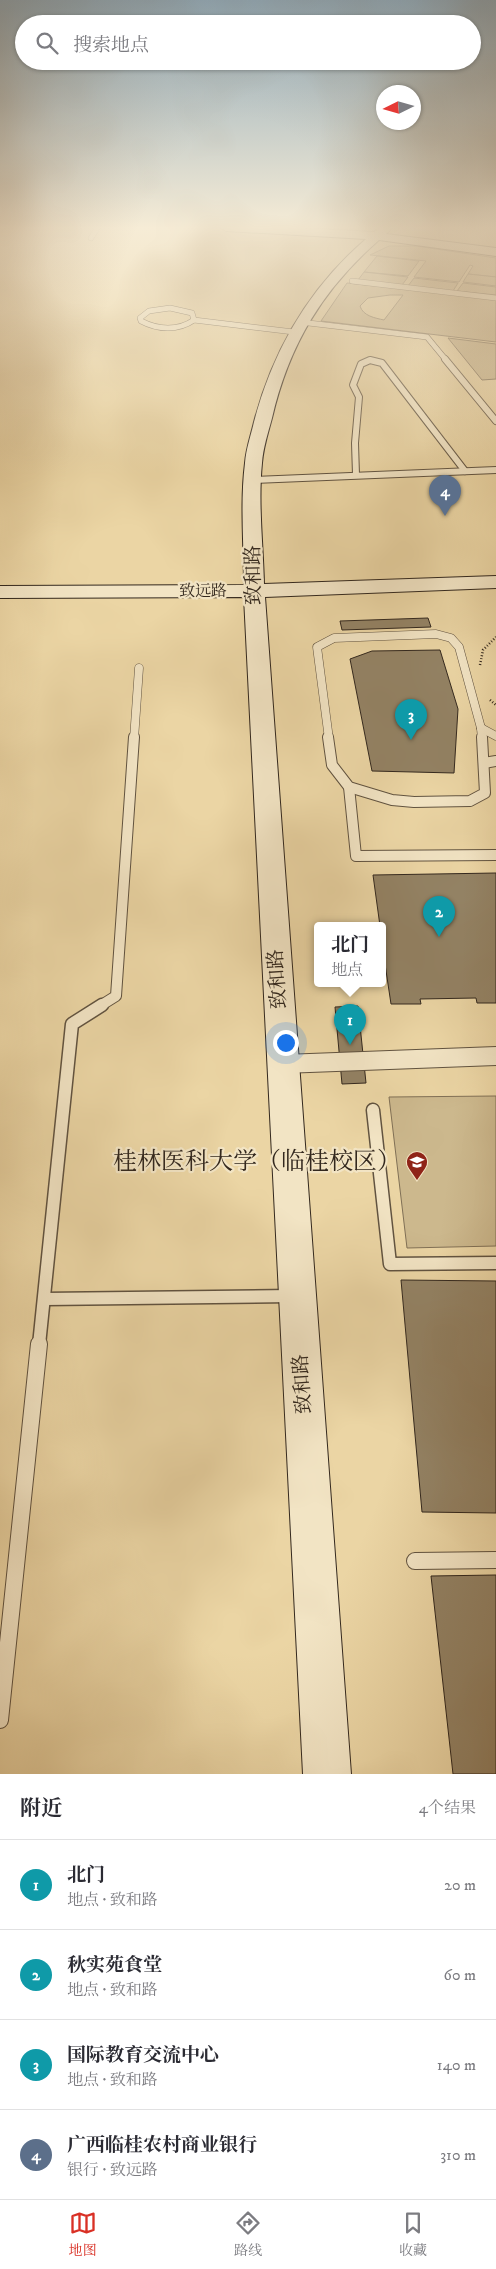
<!DOCTYPE html>
<html lang="zh">
<meta charset="utf-8">
<style>
:root{--surface:#fff;--page:#f7f7f7;--text:#2b2b33;--muted:#7c7c81;--line:#e1e1e2;--accent:#d93025}
body{margin:0;font-family:"IM FELL DW Pica","Noto Serif SC",serif;background:var(--page);color:var(--text)}
.compass{position:absolute;left:376px;top:85px;width:45px;height:45px;border-radius:50%;background:var(--surface);box-shadow:0 1px 4px #0004;rotate:265deg}
.you{position:absolute;left:285px;top:1042px;width:18px;height:18px;margin:-12px;border:4px solid #fff;border-radius:50%;background:#1a73e8;box-shadow:0 0 0 8px #1a73e833}
.badge{display:grid;place-items:center;width:32px;height:32px;border-radius:50%;background:var(--accent);color:#fff;font-size:16px;font-weight:700}
.pin{position:absolute;translate:-50% -41px;filter:drop-shadow(0 1px 2px #0008)}
.pin::after{content:'';position:absolute;top:26px;width:18px;height:15px;background:inherit;clip-path:polygon(0 0,100% 0,50% 100%)}
.popup{position:absolute;left:314px;top:922px;width:72px;height:65px;box-sizing:border-box;display:grid;place-content:center;border-radius:5px;background:var(--surface);filter:drop-shadow(0 1px 4px #0005);font-size:16px;white-space:nowrap;color:var(--muted)}
.popup b{font-size:19px;color:var(--text)}
.popup::after{content:'';position:absolute;left:50%;top:100%;margin-left:-10px;border:10px solid transparent;border-top-color:var(--surface)}
.list{margin:0;padding:0;list-style:none}
h2{display:flex;justify-content:space-between;align-items:center;height:65px;margin:0;padding:0 20px;font-size:21px}
h2 small{font-size:16px;font-weight:400;color:var(--muted)}
.list li{display:grid;grid-template-columns:32px 1fr auto;gap:15px;align-items:center;box-sizing:border-box;height:90px;padding:0 20px;border-top:1px solid var(--line)}
.list b{display:block;font-size:19px;white-space:nowrap}
.list p{margin:0;font-size:16px;white-space:nowrap;color:var(--muted)}
.list em{font-size:16px;font-style:normal;color:var(--muted)}
.icon{flex:none;width:28px;height:28px;fill:none;stroke:currentColor;stroke-width:2;stroke-linecap:round;stroke-linejoin:round}
.map{position:relative;flex:none;width:496px;height:1774px;overflow:hidden}
.search{position:absolute;background:var(--surface);box-shadow:0 1px 4px #0004;left:15px;right:15px;top:15px;height:55px;display:flex;align-items:center;gap:12px;box-sizing:border-box;padding:0 18px;border-radius:28px;color:var(--muted);font-size:19px}
.sheet{height:425px;background:var(--surface)}
nav{display:flex;justify-content:space-around;align-items:center;box-sizing:border-box;height:70px;border-top:1px solid var(--line);background:var(--surface);font-size:14px;color:var(--muted)}
nav a{display:grid;justify-items:center;gap:2px}
nav .on{color:var(--accent)}
.map>svg:first-child{display:block}
.green{fill:#ccb88d;stroke:#807056;fill-rule:evenodd}
.building{fill:#938264;stroke:#33281e}
.lines{fill:none;stroke-linecap:round;stroke-linejoin:round}
.lane-far5-casing{stroke:#615340;stroke-width:6}
.lane-far4-casing{stroke:#615340;stroke-width:8}
.lane-far3-casing{stroke:#615340;stroke-width:9}
.lane-far2-casing{stroke:#615340;stroke-width:12}
.lane-far1-casing{stroke:#615340;stroke-width:15}
.lane-casing{stroke:#615340;stroke-width:18}
.street-casing{stroke:#615340;stroke-width:2}
.secondary-casing{stroke:#33281e;stroke-width:2}
.path{stroke:#33281e;stroke-width:2.5;stroke-dasharray:1 2;stroke-linecap:butt}
.lane-far5{stroke:#f2e4c4;stroke-width:5}
.lane-far4{stroke:#f2e4c4;stroke-width:6}
.lane-far3{stroke:#f2e4c4;stroke-width:8}
.lane-far2{stroke:#f2e4c4;stroke-width:10}
.lane-far1{stroke:#f2e4c4;stroke-width:12}
.lane{stroke:#f2e4c4;stroke-width:16}
.street{fill:#f2e4c4;fill-rule:evenodd}
.secondary{fill:#f2e4c4;fill-rule:evenodd}
.labels{text-anchor:middle;dominant-baseline:central;stroke-width:4.5;stroke-linejoin:round;paint-order:stroke}
.far-street-label{font-size:16px;fill:#33281e;stroke:#f2e4c4}
.street-label{font-size:20px;fill:#33281e;stroke:#f2e4c4}
.near-poi-label{font-size:24px;fill:#33281e;stroke:#f2e4c4;text-anchor:end}
</style>
<div class="map">
<svg width="496" height="1774" viewBox="0 0 496 1774">
<rect width="100%" height="100%" fill="#ebd5a4"/>
<filter id="stains"><feTurbulence type="fractalNoise" baseFrequency=".004" numOctaves="4"/><feColorMatrix values="0 0 0 0 .2 0 0 0 0 .09 0 0 0 0 .02 0 0 0 .5 -.17"/></filter>
<radialGradient id="worn" r=".72"><stop offset=".6" stop-color="#630" stop-opacity="0"/><stop offset="1" stop-color="#630" stop-opacity=".3"/></radialGradient>
<g class="green">
<path d="M389 246H416L496 258V277L468 274 473 266 470 265 459 282 414 277 426 261 370 255Z"/>
<path d="M377 256 419 261 408 276 364 272Z"/>
<path d="M364 272 408 277 402 285 358 280Z"/>
<path d="M468 274 496 277V286L463 282Z"/>
<path d="M414 278 458 283 453 291 408 286Z"/>
<path d="M347 283 496 299V342L321 321ZM390 295H403L384 320C375 318 363 316 360 306L368 298Z"/>
<path d="M463 283 496 287V295L457 291Z"/>
<path d="M448 338 496 344V379L482 380Z"/>
<path d="M496 1096V1246L407 1248 389 1097Z"/>
</g>
<g class="building">
<path d="M428 618 431 627 342 630 340 621Z"/>
<path d="M440 650 458 709 454 773 372 771 350 659 372 651Z"/>
<path d="M496 873V1003H477L476 998 420 999 421 1004H391L382 944V926H380L373 875Z"/>
<path d="M358 1006 366 1083 342 1084 335 1007Z"/>
<path d="M401 1280 496 1281V1513L422 1512Z"/>
<path d="M496 1575V1774H453L431 1576Z"/>
</g>
<g class="lines">
<g class="lane-far5-casing">
<g id="lane-far5">
<path d="M91 238 98 227"/>
<path d="M352 281 496 298"/>
<path d="M170 308 192 313 194 320C178 331 158 330 141 321L140 318 149 311Z"/>
<path d="M194 320 294 332"/>
<path d="M300 322 427 337 446 360"/>
</g>
</g>
<g class="lane-far4-casing">
<g id="lane-far4">
<path d="M445 359 496 421"/>
<path d="M356 475 355 443 359 397 353 385 361 364 370 360 382 363 465 471"/>
<path d="M254 480 496 470"/>
</g>
</g>
<g class="lane-far3-casing">
<g id="lane-far3">
<path d="M481 728 496 736"/>
<path d="M481 728 482 739"/>
<path d="M134 739 139 668"/>
<path d="M329 739 317 647 334 638 436 634 451 638 459 647 481 728"/>
</g>
</g>
<g class="lane-far2-casing">
<g id="lane-far2">
<path d="M328 737 332 765 349 787 392 800 414 802 470 801 485 793 482 737"/>
<path d="M484 763 496 761"/>
<path d="M349 787 356 856 496 855"/>
<path d="M100 1006 116 996 134 737"/>
</g>
</g>
<g class="lane-far1-casing">
<g id="lane-far1">
<path d="M373 1110 390 1264 496 1263"/>
<path d="M45 1299 291 1296"/>
<path d="M39 1345 72 1024 102 1005"/>
</g>
</g>
<g class="lane-casing">
<g id="lane">
<path d="M415 1561 496 1560"/>
<path d="M0 1720 39 1344"/>
</g>
</g>
<g class="street-casing">
<path id="street" d="M496 1047V1065L283 1073 275 1070 272 1064 275 1058 283 1055Z"/>
</g>
<g class="secondary-casing">
<path id="secondary" d="M220 227H287L374 232 380 227H393L386 234 496 248V256L379 240C322 290 289 345 272 418 268 433 263 448 262 463 258 503 263 544 264 584L496 576V588L265 597 351 1774H303L244 597 0 598V586L244 585C244 545 240 503 245 463 246 449 251 435 254 422 273 350 309 288 366 239L226 231Z"/>
</g>
<g class="path">
<path d="M480 665 483 650 496 637"/>
<path d="M490 700 496 705"/>
</g>
<use href="#lane-far5" class="lane-far5"/>
<use href="#lane-far4" class="lane-far4"/>
<use href="#lane-far3" class="lane-far3"/>
<use href="#lane-far2" class="lane-far2"/>
<use href="#lane-far1" class="lane-far1"/>
<use href="#lane" class="lane"/>
<use href="#street" class="street"/>
<use href="#secondary" class="secondary"/>
</g>
<linearGradient id="sky" x2="0" y2="1"><stop stop-color="#90aaba"/><stop offset="0.48" stop-color="#f6ecd6"/><stop offset="1" stop-color="#f6ecd6" stop-opacity="0"/></linearGradient>
<rect width="496" height="475" fill="url(#sky)"/>
<defs>
<g id="university-pin" transform="scale(1.125)"><path d="M0 17L-7.5 6A9.5 9.5 0 1 1 7.5 6Z" fill="#8f2418" stroke="#f2e4c4"/><path d="M0-5L7-2L0 1L-7-2ZM-4 1L0 2.5L4 1V4Q0 6-4 4Z" fill="#fff"/></g>
</defs>
<g fill-rule="evenodd">
<use href="#university-pin" x="417" y="1162"/>
</g>
<g class="labels">
<g class="far-street-label">
<text x="203" y="591">致远路</text>
</g>
<g class="street-label">
<text transform="translate(254 575) rotate(-91)">致和路</text>
<text transform="translate(278 979) rotate(-94)">致和路</text>
<text transform="translate(303 1384) rotate(-94)">致和路</text>
</g>
<g class="near-poi-label">
<text x="401" y="1162">桂林医科大学（临桂校区）</text>
</g>
</g>
<rect width="100%" height="100%" filter="url(#stains)"/>
<rect width="100%" height="100%" fill="url(#worn)"/>
</svg>
<svg class="compass" viewBox="-18 -18 36 36"><path d="M0-13l5 13h-10z" fill="#e53935"/><path d="M0 13l5-13h-10z" fill="#7c7c81"/></svg>
<div class="you"></div>
<div class="pin badge" style="left:350px;top:1045px;background:#0f9aa8">1</div>
<div class="popup"><b>北门</b>地点</div>
<div class="pin badge" style="left:439px;top:937px;background:#0f9aa8">2</div>
<div class="pin badge" style="left:411px;top:740px;background:#0f9aa8">3</div>
<div class="pin badge" style="left:445px;top:516px;background:#5c6f8a">4</div>
<div class="search"><svg class="icon" aria-label="search" viewBox="0 0 24 24"><circle cx="10" cy="10" r="6"/><path d="M15 15l6 6"/></svg>搜索地点</div>
</div>
<section class="sheet">
<h2>附近<small>4个结果</small></h2>
<ul class="list">
<li><span class="badge" style="background:#0f9aa8">1</span><div><b>北门</b><p>地点 · 致和路</p></div><em>20 m</em></li>
<li><span class="badge" style="background:#0f9aa8">2</span><div><b>秋实苑食堂</b><p>地点 · 致和路</p></div><em>60 m</em></li>
<li><span class="badge" style="background:#0f9aa8">3</span><div><b>国际教育交流中心</b><p>地点 · 致和路</p></div><em>140 m</em></li>
<li><span class="badge" style="background:#5c6f8a">4</span><div><b>广西临桂农村商业银行</b><p>银行 · 致远路</p></div><em>310 m</em></li>
</ul>
</section>
<nav>
<a class="on"><svg class="icon" aria-label="map" viewBox="0 0 24 24"><path d="M3 6l6-2 6 2 6-2v14l-6 2-6-2-6 2zM9 4v14M15 6v14"/></svg>地图</a>
<a><svg class="icon" aria-label="directions" viewBox="0 0 24 24"><path d="M12 3l9 9-9 9-9-9zM9 14v-3h6M13 9l2 2-2 2"/></svg>路线</a>
<a><svg class="icon" aria-label="saved" viewBox="0 0 24 24"><path d="M7 4h10v16l-5-4-5 4z"/></svg>收藏</a>
</nav>
